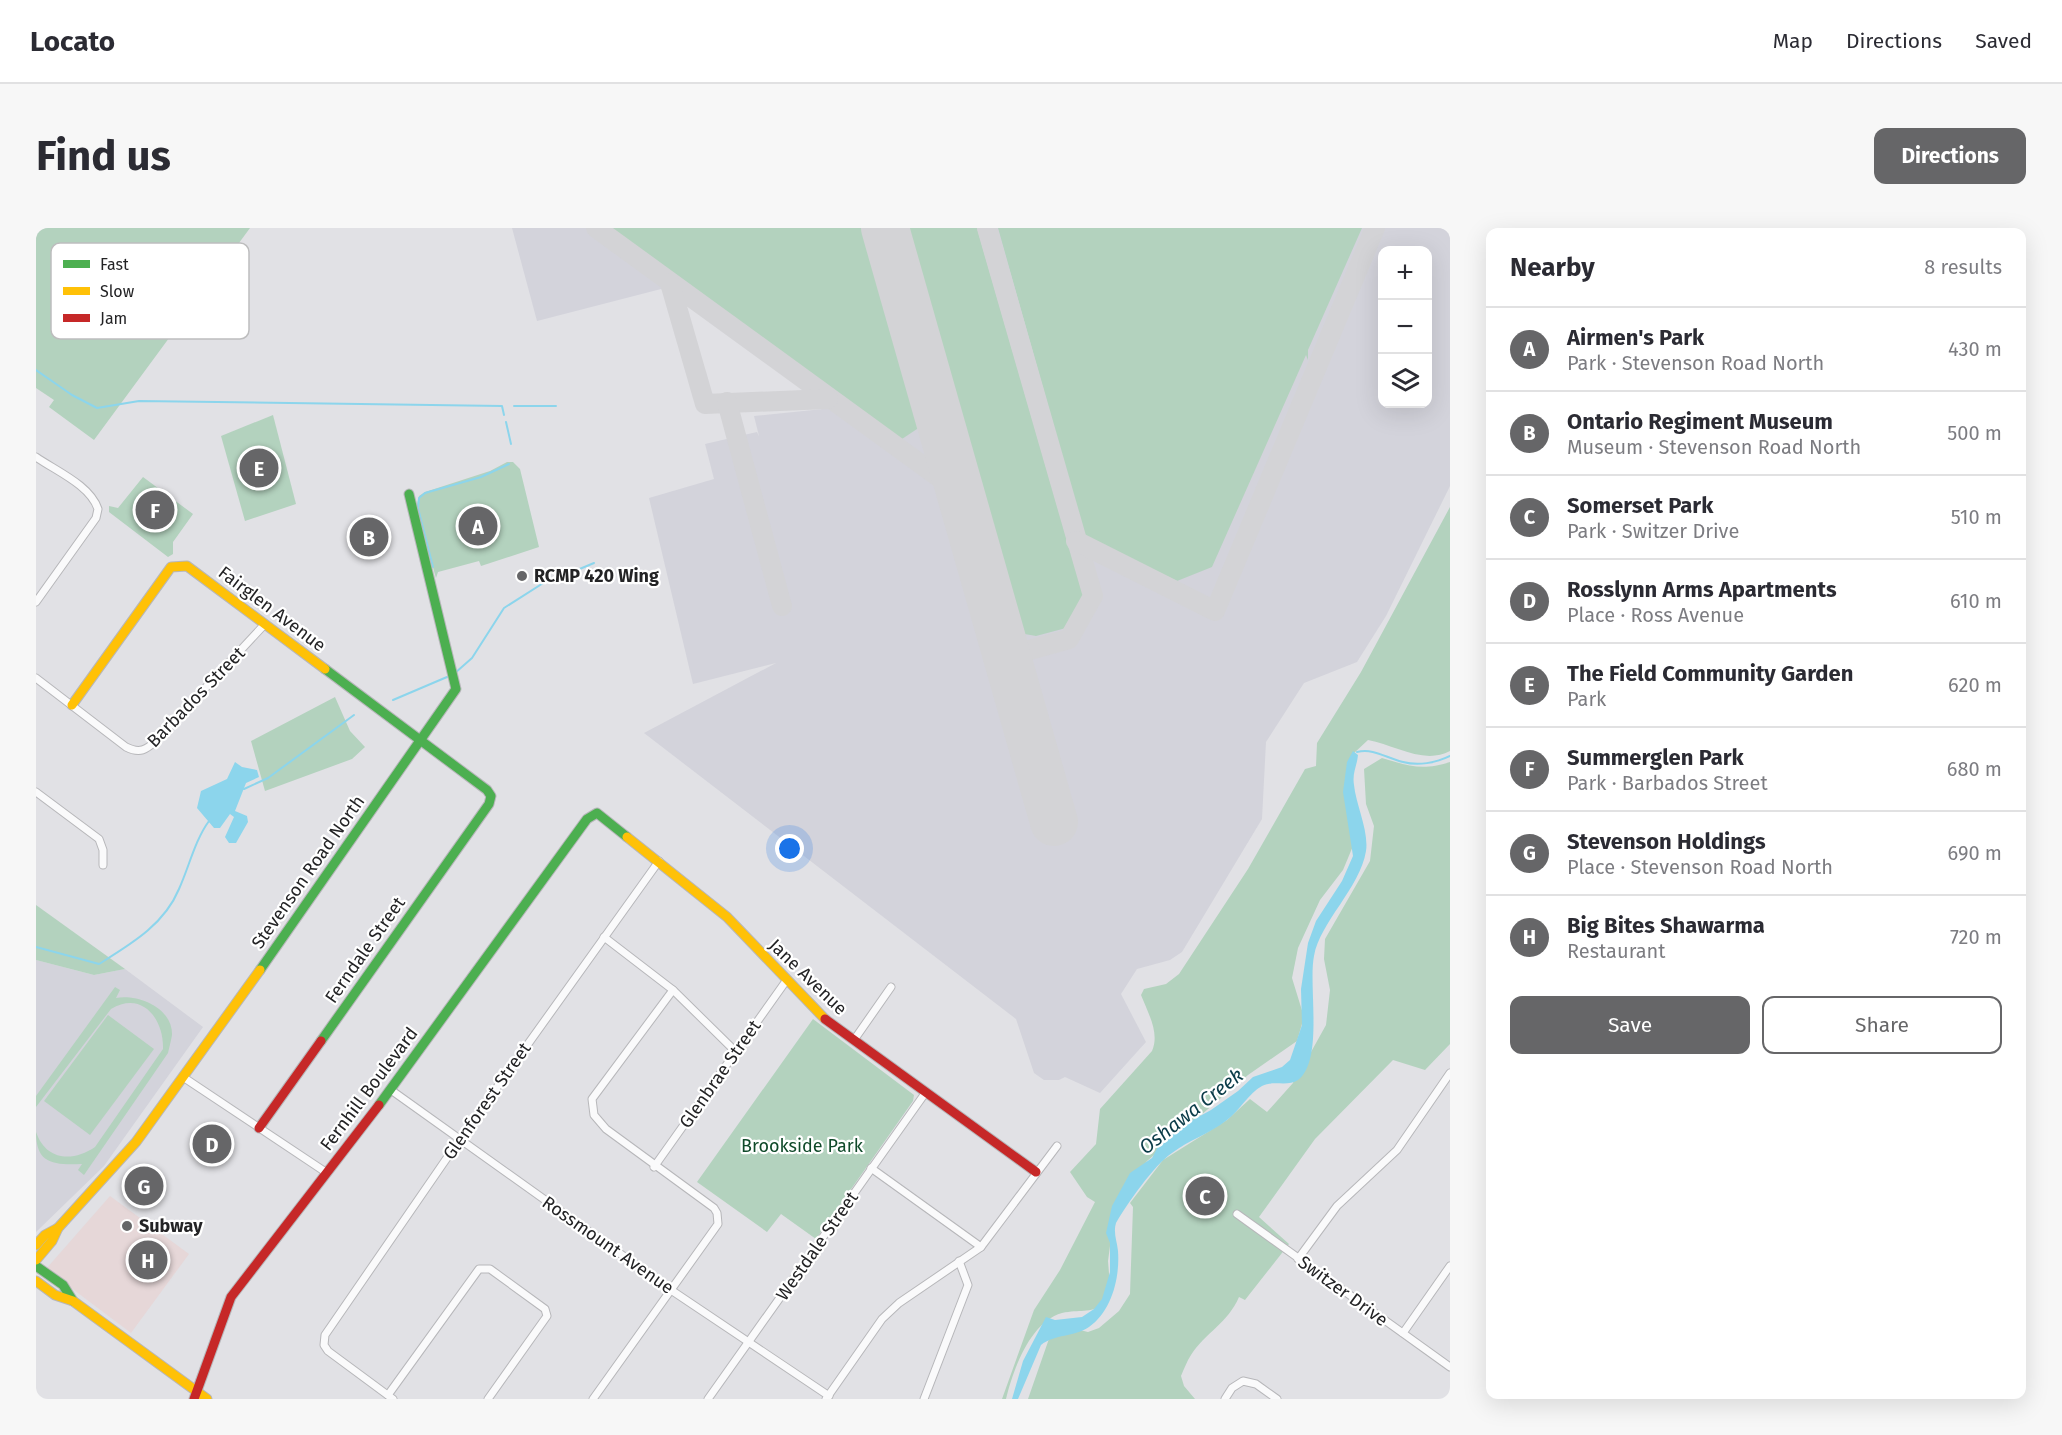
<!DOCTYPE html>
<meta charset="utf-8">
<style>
:root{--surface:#fff;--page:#f7f7f7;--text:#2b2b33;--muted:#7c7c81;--line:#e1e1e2;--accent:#666668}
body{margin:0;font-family:"Fira Sans",sans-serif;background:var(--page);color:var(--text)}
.controls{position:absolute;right:18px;top:18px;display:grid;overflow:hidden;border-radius:12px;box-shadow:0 6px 24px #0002}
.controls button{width:54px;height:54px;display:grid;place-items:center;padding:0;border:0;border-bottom:2px solid var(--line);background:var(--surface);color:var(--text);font:30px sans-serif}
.you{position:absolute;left:754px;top:621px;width:21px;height:21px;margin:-15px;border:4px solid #fff;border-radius:50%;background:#1a73e8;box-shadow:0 0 0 9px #1a73e833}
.badge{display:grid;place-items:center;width:39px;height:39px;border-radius:50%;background:var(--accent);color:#fff;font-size:20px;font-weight:700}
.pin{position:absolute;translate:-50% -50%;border:3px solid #fff;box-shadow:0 2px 6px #0006}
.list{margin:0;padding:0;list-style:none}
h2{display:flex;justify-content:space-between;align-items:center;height:78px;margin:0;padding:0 24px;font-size:26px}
h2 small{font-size:20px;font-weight:400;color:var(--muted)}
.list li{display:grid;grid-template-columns:39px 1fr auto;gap:18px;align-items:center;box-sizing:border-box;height:84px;padding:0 24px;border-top:2px solid var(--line)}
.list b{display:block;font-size:22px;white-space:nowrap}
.list p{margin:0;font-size:20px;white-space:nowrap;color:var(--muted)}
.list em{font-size:20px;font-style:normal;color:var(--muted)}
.actions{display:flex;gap:12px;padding:18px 24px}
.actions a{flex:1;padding:14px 0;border:2px solid var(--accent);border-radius:12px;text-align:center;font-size:21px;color:var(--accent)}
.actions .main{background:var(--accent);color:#fff}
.icon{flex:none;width:33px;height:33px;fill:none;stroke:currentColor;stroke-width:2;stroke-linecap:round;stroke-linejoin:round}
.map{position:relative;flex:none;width:1414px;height:1171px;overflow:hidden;border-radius:12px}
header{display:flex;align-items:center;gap:36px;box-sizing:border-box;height:84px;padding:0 30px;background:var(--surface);border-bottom:2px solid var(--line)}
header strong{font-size:28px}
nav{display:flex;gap:33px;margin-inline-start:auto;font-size:21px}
.intro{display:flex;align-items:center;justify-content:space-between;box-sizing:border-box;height:144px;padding:0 36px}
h1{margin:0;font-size:42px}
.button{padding:15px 27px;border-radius:12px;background:var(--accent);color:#fff;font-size:21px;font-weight:700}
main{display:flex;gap:36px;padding:0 36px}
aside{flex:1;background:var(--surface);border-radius:12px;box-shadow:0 6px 24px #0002}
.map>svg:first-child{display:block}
.commercial{fill:#e6d7d8}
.built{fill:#d3d3db;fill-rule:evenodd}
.green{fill:#b3d2be}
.water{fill:#8cd5ec}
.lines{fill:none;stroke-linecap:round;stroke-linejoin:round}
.stream{stroke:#8cd5ec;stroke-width:2}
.taxiway{stroke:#d3d3d6;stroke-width:20}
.runway{stroke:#d3d3d6;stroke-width:48}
.street-casing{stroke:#b7b7ba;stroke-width:9}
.fast-casing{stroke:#b7b7ba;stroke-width:11}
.slow-casing{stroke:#b7b7ba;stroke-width:11}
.jam-casing{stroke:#b7b7ba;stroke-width:11}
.street{stroke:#fafafb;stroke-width:7}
.fast{stroke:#4caf50;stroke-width:9}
.slow{stroke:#ffc107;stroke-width:9}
.jam{stroke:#c62828;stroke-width:9}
.poi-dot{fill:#666668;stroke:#fff;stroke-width:2}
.labels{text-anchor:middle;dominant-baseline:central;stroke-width:4.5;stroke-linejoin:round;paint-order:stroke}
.poi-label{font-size:18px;font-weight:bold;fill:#232325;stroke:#fff;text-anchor:start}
.street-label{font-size:18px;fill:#232325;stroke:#fff}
.park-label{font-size:18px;fill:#104a2a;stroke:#fff}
.water-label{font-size:20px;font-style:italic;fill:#0a3b48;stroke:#fff}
.key{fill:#fff;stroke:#bdbdbe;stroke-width:1.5}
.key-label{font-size:16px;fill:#232325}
</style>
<header>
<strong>Locato</strong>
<nav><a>Map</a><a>Directions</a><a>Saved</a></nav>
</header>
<div class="intro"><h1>Find us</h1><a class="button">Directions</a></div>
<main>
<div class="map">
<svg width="1414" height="1171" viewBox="0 0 1414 1171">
<rect width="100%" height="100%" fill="#e1e1e5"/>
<path class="commercial" d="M74 968 153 1026 95 1105 10 1041Z"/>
<g class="built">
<path d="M476 0H1414V258L1350 388 1321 434 1268 455 1230 514 1226 591 1146 724 1134 732 1101 741 1085 766 1110 814 1064 865 1029 849 1023 852H1008L998 845 980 791 608 505 740 435 657 456 613 270 678 251 669 216 721 204 723 208 718 188 787 181 789 169 625 61 501 93ZM1346 22H1392V176H1346Z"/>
<path d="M0 732 58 747 89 741 167 799 68 938 0 1004Z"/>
</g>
<g class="green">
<path d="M0 0H214L58 212 13 179 18 172 0 160Z"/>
<path d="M572 0H832L887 197 866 211 789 169Z"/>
<path d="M867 0H941L1047 367 1030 400 1000 408 983 405Z"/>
<path d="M962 0H1326L1272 122V132L1270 127 1176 339 1141 353 1049 309Z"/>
<path d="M237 187 260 276 209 293 185 208Z"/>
<path d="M471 234H477L484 241 503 319 445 338 443 333 402 344 400 350 380 280 383 268 389 264 454 243Z"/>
<path d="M107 249 157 286 137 314V326L132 329 73 284V278L82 280Z"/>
<path d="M1414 279V523C1388 537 1359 517 1332 512L1317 526 1312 555 1317 618 1307 642 1284 672 1262 720 1256 750 1268 789 1261 813 1212 847 1111 933 1080 973 1072 1033 1074 1058 1070 1076C1052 1086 1044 1081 1026 1085 994 1094 977 1142 970 1171H966L998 1082 1024 1042 1059 974 1051 969 1034 944 1060 916 1064 881 1116 823C1124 805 1112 785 1105 767L1108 761 1130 756 1143 746 1212 641 1269 541 1280 538 1281 515 1325 444Z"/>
<path d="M299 469 314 503 329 519 316 531 229 563 215 513Z"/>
<path d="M1346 530C1373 538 1386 543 1414 534V816L1389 842 1357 832 1279 911 1223 989 1253 1016 1209 1072 1203 1069C1192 1095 1169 1105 1155 1127 1151 1133 1148 1141 1145 1148L1148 1158 1159 1171H992L1015 1105 1027 1098 1052 1104 1063 1100 1083 1083 1094 1066 1097 979 1094 975 1127 932 1191 892 1214 871 1231 884 1257 855 1260 844 1270 833 1290 797 1294 762 1288 731 1289 711 1334 633 1338 598 1330 576 1328 541Z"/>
<path d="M0 677 89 741 58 747 0 732Z"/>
<path d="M79 759 84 762 80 770C102 766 137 780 136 807 135 813 133 820 132 825L48 947 42 942 46 936C17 937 0 936 0 904 10 933 37 934 59 919L127 821C128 791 106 762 75 781L0 879V868Z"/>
<path d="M72 787 118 821 54 907 8 873Z"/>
<path d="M777 791 878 867 877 873 780 1011 745 986 731 1004 661 954Z"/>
</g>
<g class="water">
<path d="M1317 523 1322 527C1321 538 1316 545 1318 557 1320 577 1333 603 1330 623 1324 660 1284 694 1278 728 1272 758 1288 832 1262 852 1252 859 1237 852 1226 858 1213 865 1203 883 1191 892 1173 906 1153 912 1136 925 1118 937 1091 976 1080 995 1077 1005 1081 1013 1082 1023 1084 1049 1076 1083 1053 1099 1038 1109 1019 1106 1005 1117L982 1171H976L987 1133 1010 1089 1019 1092 1046 1089 1058 1081 1066 1071 1074 1044V1015L1070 1005 1076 978 1094 945 1116 930 1125 913 1133 905 1175 882 1202 863 1217 849 1246 839 1254 832 1266 797 1265 761 1272 715 1280 693 1306 653 1317 628 1307 564 1311 534Z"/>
<path d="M199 534 206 539 221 542 223 549 210 555 199 583 211 588 212 594 200 615H193L189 609 198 589 194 586 184 600H178L161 580 165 563 191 551Z"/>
</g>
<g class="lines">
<g class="stream">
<path d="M0 142 36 167 61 180 103 173 466 178 468 187"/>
<path d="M478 178H520"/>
<path d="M470 194 475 216"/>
<path d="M397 339 382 280 383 270 389 265 445 249 473 236"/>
<path d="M522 350 558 335"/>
<path d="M419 445 436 430 468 380 512 352"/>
<path d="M357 472 411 449"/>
<path d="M1321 524C1338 520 1350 530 1367 534 1382 538 1400 535 1414 528"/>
<path d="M208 561 232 550 318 487"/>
<path d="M0 719 63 736C95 716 128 697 143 661 153 639 159 612 173 593"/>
</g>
<g class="taxiway">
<path d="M560 0 923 264"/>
<path d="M951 0 1057 368 1033 411 990 423 968 422"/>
<path d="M634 55 669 176 792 171"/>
<path d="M691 174 746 378"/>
<path d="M1040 313 1179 383 1339 0"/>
</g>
<path class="runway" d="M849 0 1018 594"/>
<g class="street-casing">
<g id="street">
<path d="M0 229C20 243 54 257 62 281L60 290 0 374"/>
<path d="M0 450 90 519C104 526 110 522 121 512L228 397"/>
<path d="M0 564 63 611 67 622V637"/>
<path d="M568 709 637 762 699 823"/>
<path d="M818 812 855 759"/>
<path d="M147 849 291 945"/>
<path d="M355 862 635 1062 793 1168"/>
<path d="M618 939 750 753"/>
<path d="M835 940 945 1019"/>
<path d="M1201 986 1414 1139"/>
<path d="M1262 1031 1301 978 1361 922 1414 845"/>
<path d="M1367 1105 1414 1038"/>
<path d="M352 1167 443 1041H454L509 1081 511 1088 452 1171"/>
<path d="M357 1171 292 1123 288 1117 289 1107 424 911 623 633"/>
<path d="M557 1171 682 996 681 985 678 980 570 901 558 887 556 871 637 762"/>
<path d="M672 1171 890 864"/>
<path d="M790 1171 846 1091 863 1075 945 1019 1021 918"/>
<path d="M888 1171 932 1057 923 1033"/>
<path d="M1189 1171 1196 1160 1207 1153 1220 1156 1241 1171"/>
</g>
</g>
<g class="fast-casing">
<g id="fast">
<path d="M224 742 420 461 373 266"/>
<path d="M285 813 453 576 455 568 451 562 289 441"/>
<path d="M343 877 551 591 561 585 591 609"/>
<path d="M0 1038 27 1057 37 1073"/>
</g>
</g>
<g class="slow-casing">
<g id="slow">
<path d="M36 477 135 339 151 338 289 441"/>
<path d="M591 609 691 689 789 791"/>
<path d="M0 1017 9 1007 22 1000"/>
<path d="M0 1032 16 1013 22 1000 100 914 224 742"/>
<path d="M0 1053 19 1067 37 1073 171 1171"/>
</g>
</g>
<g class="jam-casing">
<g id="jam">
<path d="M789 791 1000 944"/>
<path d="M223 900 285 813"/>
<path d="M158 1171 195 1069 343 877"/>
</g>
</g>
<use href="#street" class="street"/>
<use href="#fast" class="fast"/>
<use href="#slow" class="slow"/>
<use href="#jam" class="jam"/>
</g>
<g class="poi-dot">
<circle cx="486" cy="348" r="6"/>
<circle cx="91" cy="998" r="6"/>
</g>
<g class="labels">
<g class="poi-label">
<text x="498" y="348">RCMP 420 Wing</text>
<text x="103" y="998">Subway</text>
</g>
<g class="street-label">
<text transform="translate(236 381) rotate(37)">Fairglen Avenue</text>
<text transform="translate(160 469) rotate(-46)">Barbados Street</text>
<text transform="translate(272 644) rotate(-55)">Stevenson Road North</text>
<text transform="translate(329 722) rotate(-55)">Ferndale Street</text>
<text transform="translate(772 749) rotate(44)">Jane Avenue</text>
<text transform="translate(684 846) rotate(-55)">Glenbrae Street</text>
<text transform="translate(333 861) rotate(-53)">Fernhill Boulevard</text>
<text transform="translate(451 873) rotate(-55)">Glenforest Street</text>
<text transform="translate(572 1017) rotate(35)">Rossmount Avenue</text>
<text transform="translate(781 1018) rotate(-55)">Westdale Street</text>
<text transform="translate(1307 1063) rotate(36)">Switzer Drive</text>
</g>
<g class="park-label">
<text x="766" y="918">Brookside Park</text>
</g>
<g class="water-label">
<text transform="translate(1155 883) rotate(-38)">Oshawa Creek</text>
</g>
</g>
<rect x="15" y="15" width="198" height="96" rx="9" class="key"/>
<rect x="27" y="32" width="27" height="8" fill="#4caf50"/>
<rect x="27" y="59" width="27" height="8" fill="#ffc107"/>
<rect x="27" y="86" width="27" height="8" fill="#c62828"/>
<g class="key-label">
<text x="64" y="42">Fast</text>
<text x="64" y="69">Slow</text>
<text x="64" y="96">Jam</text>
</g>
</svg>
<div class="controls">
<button>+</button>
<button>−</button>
<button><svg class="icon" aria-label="layers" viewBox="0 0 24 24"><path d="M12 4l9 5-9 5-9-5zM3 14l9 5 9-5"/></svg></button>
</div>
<div class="you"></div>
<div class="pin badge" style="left:442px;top:298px">A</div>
<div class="pin badge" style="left:333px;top:309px">B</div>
<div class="pin badge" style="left:1169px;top:968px">C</div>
<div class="pin badge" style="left:176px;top:916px">D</div>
<div class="pin badge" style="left:223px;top:240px">E</div>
<div class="pin badge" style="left:119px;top:282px">F</div>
<div class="pin badge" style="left:108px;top:958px">G</div>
<div class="pin badge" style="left:112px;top:1032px">H</div>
</div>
<aside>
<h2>Nearby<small>8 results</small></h2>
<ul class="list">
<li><span class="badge">A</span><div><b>Airmen's Park</b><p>Park · Stevenson Road North</p></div><em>430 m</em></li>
<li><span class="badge">B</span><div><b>Ontario Regiment Museum</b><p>Museum · Stevenson Road North</p></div><em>500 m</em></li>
<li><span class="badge">C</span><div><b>Somerset Park</b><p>Park · Switzer Drive</p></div><em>510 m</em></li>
<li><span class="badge">D</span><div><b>Rosslynn Arms Apartments</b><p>Place · Ross Avenue</p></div><em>610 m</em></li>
<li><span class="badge">E</span><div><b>The Field Community Garden</b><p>Park</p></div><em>620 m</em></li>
<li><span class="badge">F</span><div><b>Summerglen Park</b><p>Park · Barbados Street</p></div><em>680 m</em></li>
<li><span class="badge">G</span><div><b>Stevenson Holdings</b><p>Place · Stevenson Road North</p></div><em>690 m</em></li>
<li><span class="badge">H</span><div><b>Big Bites Shawarma</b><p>Restaurant</p></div><em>720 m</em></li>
</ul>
<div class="actions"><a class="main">Save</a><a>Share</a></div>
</aside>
</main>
